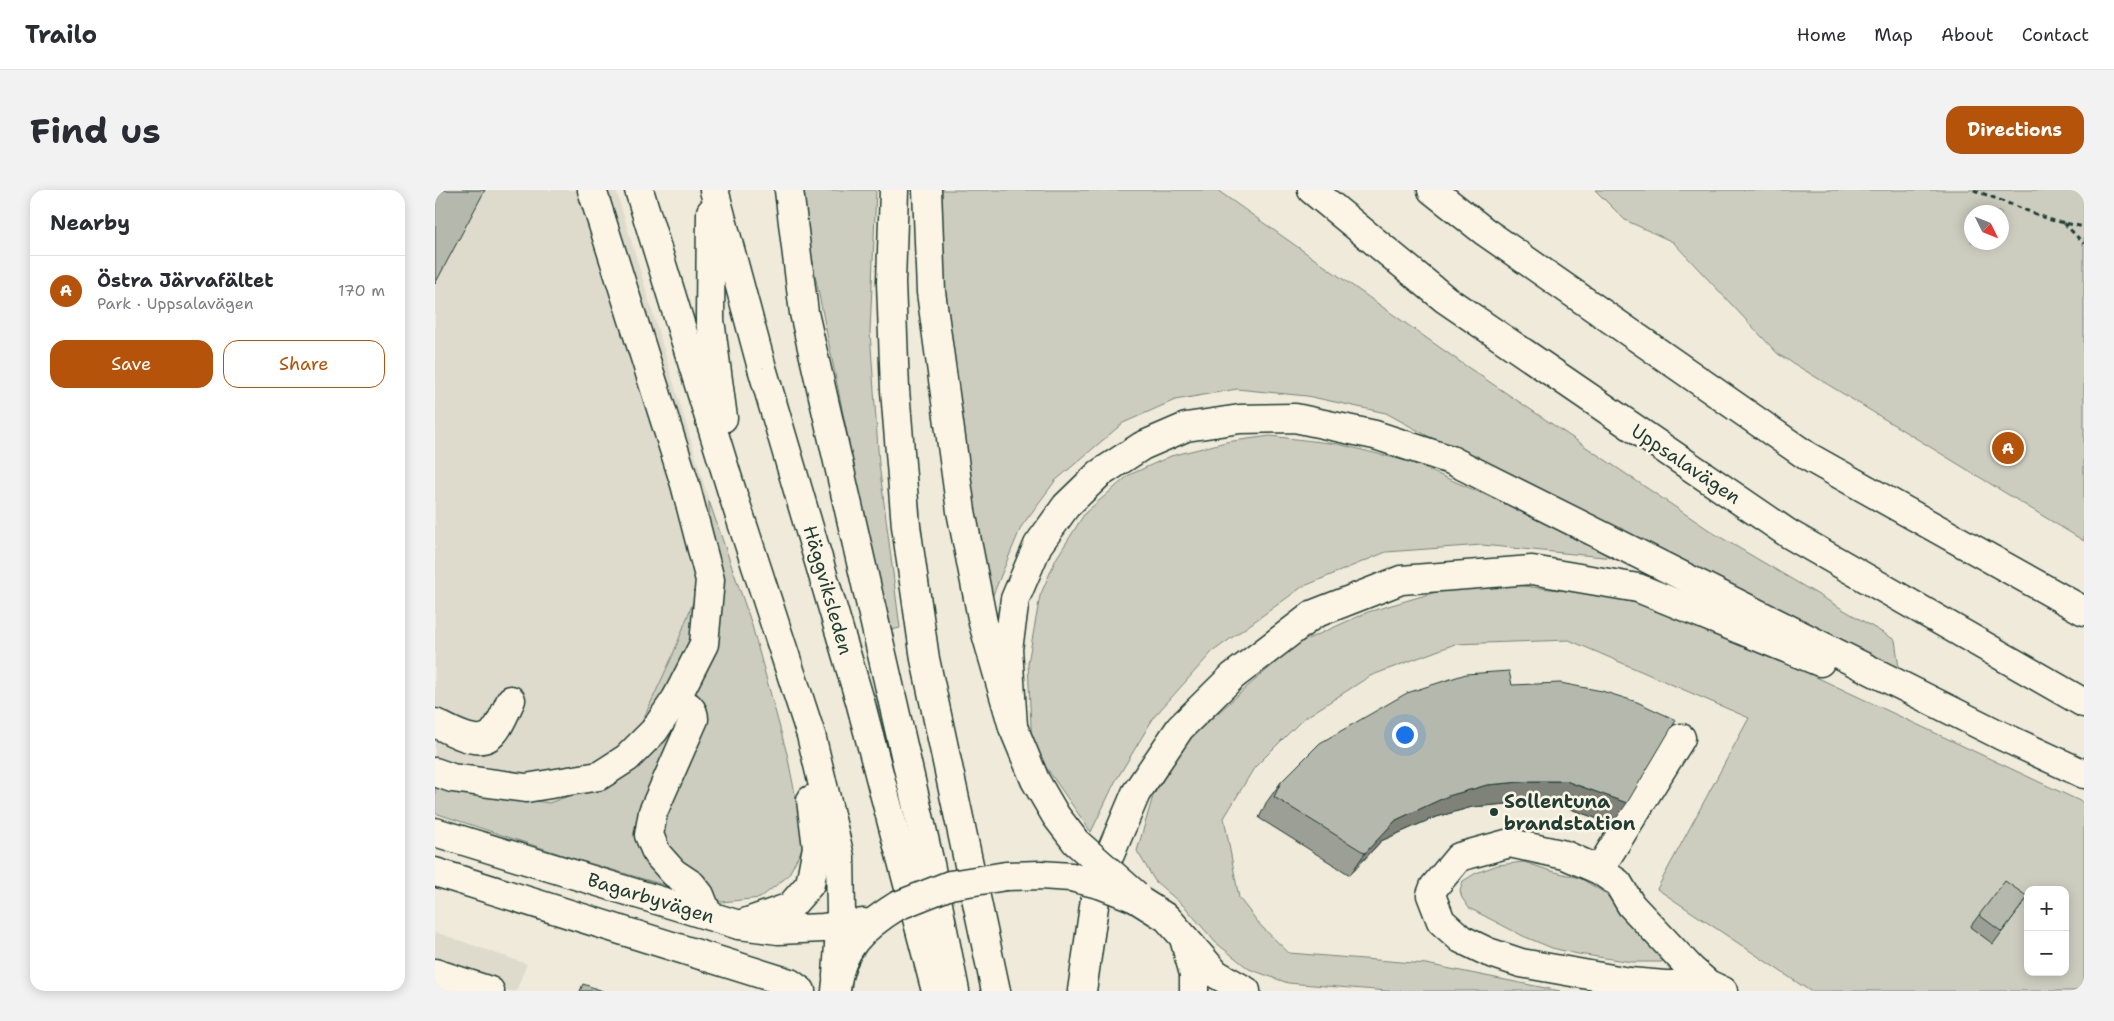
<!DOCTYPE html>
<meta charset="utf-8">
<style>
:root{--surface:#fff;--page:#f2f2f3;--text:#2b2b33;--muted:#7c7c81;--line:#e1e1e2;--accent:#b45309}
body{margin:0;font-family:"Shantell Sans",sans-serif;background:var(--page);color:var(--text)}
.controls{position:absolute;right:15px;bottom:15px;display:grid;overflow:hidden;border-radius:10px;box-shadow:0 2px 12px #0003}
.controls button{width:45px;height:45px;display:grid;place-items:center;padding:0;border:0;border-bottom:1px solid var(--line);background:var(--surface);color:var(--text);font:25px sans-serif}
.compass{position:absolute;left:1529px;top:15px;width:45px;height:45px;border-radius:50%;background:var(--surface);box-shadow:0 2px 12px #0003;rotate:133deg}
.you{position:absolute;left:969px;top:544px;width:18px;height:18px;margin:-12px;border:4px solid #fff;border-radius:50%;background:#1a73e8;box-shadow:0 0 0 8px #1a73e833}
.badge{display:grid;place-items:center;width:32px;height:32px;border-radius:50%;background:var(--accent);color:#fff;font-size:16px;font-weight:700}
.pin{position:absolute;translate:-50% -50%;border:2px solid #fff;box-shadow:0 1px 5px #0006}
.list{margin:0;padding:0;list-style:none}
h2{display:flex;justify-content:space-between;align-items:center;height:65px;margin:0;padding:0 20px;font-size:21px}
h2 small{font-size:16px;font-weight:400;color:var(--muted)}
.list li{display:grid;grid-template-columns:32px 1fr auto;gap:15px;align-items:center;box-sizing:border-box;height:70px;padding:0 20px;border-top:1px solid var(--line)}
.list b{display:block;font-size:19px;white-space:nowrap}
.list p{margin:0;font-size:16px;white-space:nowrap;color:var(--muted)}
.list em{font-size:16px;font-style:normal;color:var(--muted)}
.actions{display:flex;gap:10px;padding:15px 20px}
.actions a{flex:1;padding:11px 0;border:1px solid var(--accent);border-radius:15px;text-align:center;font-size:18px;color:var(--accent)}
.actions .main{background:var(--accent);color:#fff}
.map{position:relative;flex:none;width:1649px;height:801px;overflow:hidden;border-radius:15px}
header{display:flex;align-items:center;gap:30px;box-sizing:border-box;height:70px;padding:0 25px;background:var(--surface);border-bottom:1px solid var(--line)}
header strong{font-size:24px}
nav{display:flex;gap:28px;margin-inline-start:auto;font-size:18px}
.intro{display:flex;align-items:center;justify-content:space-between;box-sizing:border-box;height:120px;padding:0 30px}
h1{margin:0;font-size:35px}
.button{padding:12px 22px;border-radius:15px;background:var(--accent);color:#fff;font-size:18px;font-weight:700}
main{display:flex;gap:30px;padding:0 30px}
aside{flex:1;background:var(--surface);border-radius:15px;box-shadow:0 2px 12px #0003}
.map>svg:first-child{display:block}
.built{fill:#dedbcc}
.green{fill:#cccdbf;stroke:#76857a;fill-rule:evenodd}
.lines{fill:none;stroke-linecap:round;stroke-linejoin:round}
.minor-casing{stroke:#1f3d34;stroke-width:31}
.major-casing{stroke:#1f3d34;stroke-width:31}
.highway-casing{stroke:#1f3d34;stroke-width:31}
.path{stroke:#1f3d34;stroke-width:3;stroke-dasharray:5 4;stroke-linecap:butt}
.minor{stroke:#fcf5e5;stroke-width:28}
.major{stroke:#fcf5e5;stroke-width:28}
.highway{stroke:#fcf5e5;stroke-width:28}
.major-bridge-casing{stroke:#1f3d34;stroke-width:31;stroke-linecap:butt}
.highway-bridge-casing{stroke:#1f3d34;stroke-width:31;stroke-linecap:butt}
.major-bridge{stroke:#fcf5e5;stroke-width:28}
.highway-bridge{stroke:#fcf5e5;stroke-width:28}
.wall{fill:#9c9f95;stroke:#1f3d34}
.shaded-wall{fill:#7f8279;stroke:#1f3d34}
.building{fill:#b5b9ad;stroke:#1f3d34}
.poi-dot{fill:#1f3d34;stroke:#fcf5e5;stroke-width:2}
.labels{text-anchor:middle;dominant-baseline:central;stroke-width:5;stroke-linejoin:round;paint-order:stroke}
.street-label{font-size:19px;fill:#1f3d34;stroke:#fcf5e5}
.poi-label{font-size:19px;font-weight:bold;fill:#1f3d34;stroke:#fcf5e5;text-anchor:start}
</style>
<header>
<strong>Trailo</strong>
<nav><a>Home</a><a>Map</a><a>About</a><a>Contact</a></nav>
</header>
<div class="intro"><h1>Find us</h1><a class="button">Directions</a></div>
<main>
<aside>
<h2>Nearby<small></small></h2>
<ul class="list">
<li><span class="badge">A</span><div><b>Östra Järvafältet</b><p>Park · Uppsalavägen</p></div><em>170 m</em></li>
</ul>
<div class="actions"><a class="main">Save</a><a>Share</a></div>
</aside>
<div class="map">
<svg width="1649" height="801" viewBox="0 0 1649 801">
<rect width="100%" height="100%" fill="#efeada"/>
<filter id="ink" filterUnits="userSpaceOnUse"><feTurbulence type="fractalNoise" baseFrequency=".02" numOctaves="2"/><feDisplacementMap in="SourceGraphic" scale="10" xChannelSelector="R" yChannelSelector="G"/><feConvolveMatrix kernelMatrix="1 2 1 2 8 2 1 2 1" color-interpolation-filters="sRGB"/></filter>
<g filter="url(#ink)">
<g class="built">
<path d="M0 0H181L274 311 275 368 237 467 199 549 158 597 114 613 38 602 0 590Z"/>
<path d="M0 742 92 774 81 801H0Z"/>
</g>
<g class="green">
<path d="M366 0H441L435 142 444 274 465 438 452 441 380 85Z"/>
<path d="M504 0H782L1031 176 1280 344 1460 450 1465 485 1193 356 951 223 872 206 802 199 740 210 688 233 620 291 586 337 555 412 537 318 506 86Z"/>
<path d="M1160 0H1649V351L1343 164 1238 52 1190 30ZM1536 22H1566V52H1536Z"/>
<path d="M835 246 903 254 975 272 1071 314 1179 368 1047 355 951 362 867 397 777 462 719 527 680 592 656 642 597 557 593 473 605 406 621 369 650 323 694 285 736 266 791 252Z"/>
<path d="M274 311 316 432 352 564 366 634 368 657 353 686 325 708 287 712 140 669 0 623V590L38 602 114 613 159 597 199 549 237 467 275 368Z"/>
<path d="M1079 395 1176 406 1262 431 1649 613V801H1375L1222 699 1314 528 1134 450 1020 454 935 486 868 529 819 578 789 628 804 708 826 736 854 763 991 774 1125 801H953L853 793 814 779 780 752 751 718 720 691 702 661 718 606 753 550 813 496 864 453 933 422 1001 402ZM1593 700H1630V782H1593Z"/>
<path d="M1089 672 1116 681 1145 688 1168 702 1228 759 1227 772H1197L1143 764 1117 758 1088 746 1034 718 1027 708 1025 700 1028 691 1041 683 1063 675Z"/>
</g>
<g class="lines">
<g class="minor-casing">
<g id="minor">
<path d="M241 509C250 514 259 517 259 529L218 622 214 645 222 664 239 683 257 695 265 705 273 725"/>
<path d="M0 533C15 540 45 560 59 542 66 534 71 520 76 510"/>
<path d="M0 582 17 588 91 598 164 586 192 568 219 541 241 509 269 454 275 390 250 294 157 0"/>
<path d="M0 642 304 735 343 740 388 738 429 733"/>
<path d="M1164 680 1246 548"/>
<path d="M0 682 355 793 366 801"/>
<path d="M0 783 55 801"/>
<path d="M1273 794 1230 795 1194 792 1086 773 1053 762 1026 749 1006 731 996 705 999 697 1024 667 1075 653 1130 665 1164 680 1183 693 1196 715 1257 780 1273 794 1288 801"/>
</g>
</g>
<g class="major-casing">
<g id="major">
<path d="M571 686 605 685 636 687"/>
<path d="M700 708 732 728 781 784 811 801"/>
<path d="M750 752 759 784V801"/>
<path d="M401 801C404 759 428 737 462 716"/>
</g>
</g>
<g class="highway-casing">
<g id="highway">
<path d="M204 0 297 302 376 545 405 667 406 723 402 786"/>
<path d="M279 0 327 178 425 511 501 801"/>
<path d="M354 0 369 123 495 674 520 801"/>
<path d="M459 0 456 92 460 200 471 336 490 469 561 801"/>
<path d="M492 0 496 102 526 321 548 433 578 537 600 590 621 626 641 652"/>
<path d="M877 0 1010 109 1354 344 1649 513"/>
<path d="M997 0 1049 41 1372 266 1649 421"/>
<path d="M276 22 275 130 288 228"/>
<path d="M578 537 573 459 580 409 603 355 631 316 664 284 707 256 751 237 805 229 860 228 940 245 1016 270 1567 546 1649 584"/>
<path d="M304 735 355 717 375 694 382 657 376 610"/>
<path d="M647 801 662 695 701 603 745 538 798 486 879 424 966 390 1097 380 1203 398 1385 472"/>
</g>
</g>
<g class="path">
<path d="M1539 0 1616 30 1649 37"/>
<path d="M1629 33 1649 54"/>
</g>
<use href="#minor" class="minor"/>
<use href="#major" class="major"/>
<use href="#highway" class="highway"/>
<g class="major-bridge-casing">
<g id="major-bridge">
<path d="M636 687 667 695 700 708"/>
<path d="M462 716 515 695 571 686"/>
</g>
</g>
<g class="highway-bridge-casing">
<path id="highway-bridge" d="M641 652 701 705"/>
</g>
<use href="#major-bridge" class="major-bridge"/>
<use href="#highway-bridge" class="highway-bridge"/>
</g>
<g class="wall">
<path d="M1077 495 1177 634 1116 612 1082 613 1037 617 998 628 946 651 915 685 824 628 831 613 846 592Z"/>
<path d="M1593 707 1558 754 1535 737 1544 725Z"/>
</g>
<path class="shaded-wall" d="M1097 591H1131L1192 613 1177 634 1116 612 1082 613 1037 617 998 628 946 651 915 685 930 663 961 630 1013 606 1052 595Z"/>
<g class="building">
<path d="M0 0H50L0 94Z"/>
<path d="M1074 481 1077 495 1125 493 1167 501 1202 512 1241 530 1192 613 1131 591H1097L1052 595 1013 606 961 630 930 663 839 607 846 592 885 553 972 503 1031 484Z"/>
<path d="M1570 691 1593 707 1567 742 1544 725Z"/>
<path d="M148 794 168 801H145Z"/>
</g>
</g>
<circle class="poi-dot" cx="1059" cy="622" r="5"/>
<g class="labels">
<g class="street-label">
<text transform="translate(1251 274) rotate(34)">Uppsalavägen</text>
<text transform="translate(393 400) rotate(74)">Häggviksleden</text>
<text transform="translate(216 708) rotate(17)">Bagarbyvägen</text>
</g>
<g class="poi-label">
<text x="1069" y="611">Sollentuna<tspan x="1069" dy="22">brandstation</tspan></text>
</g>
</g>
</svg>
<div class="controls">
<button>+</button>
<button>−</button>
</div>
<svg class="compass" viewBox="-18 -18 36 36"><path d="M0-13l5 13h-10z" fill="#e53935"/><path d="M0 13l5-13h-10z" fill="#7c7c81"/></svg>
<div class="you"></div>
<div class="pin badge" style="left:1573px;top:258px">A</div>
</div>
</main>
